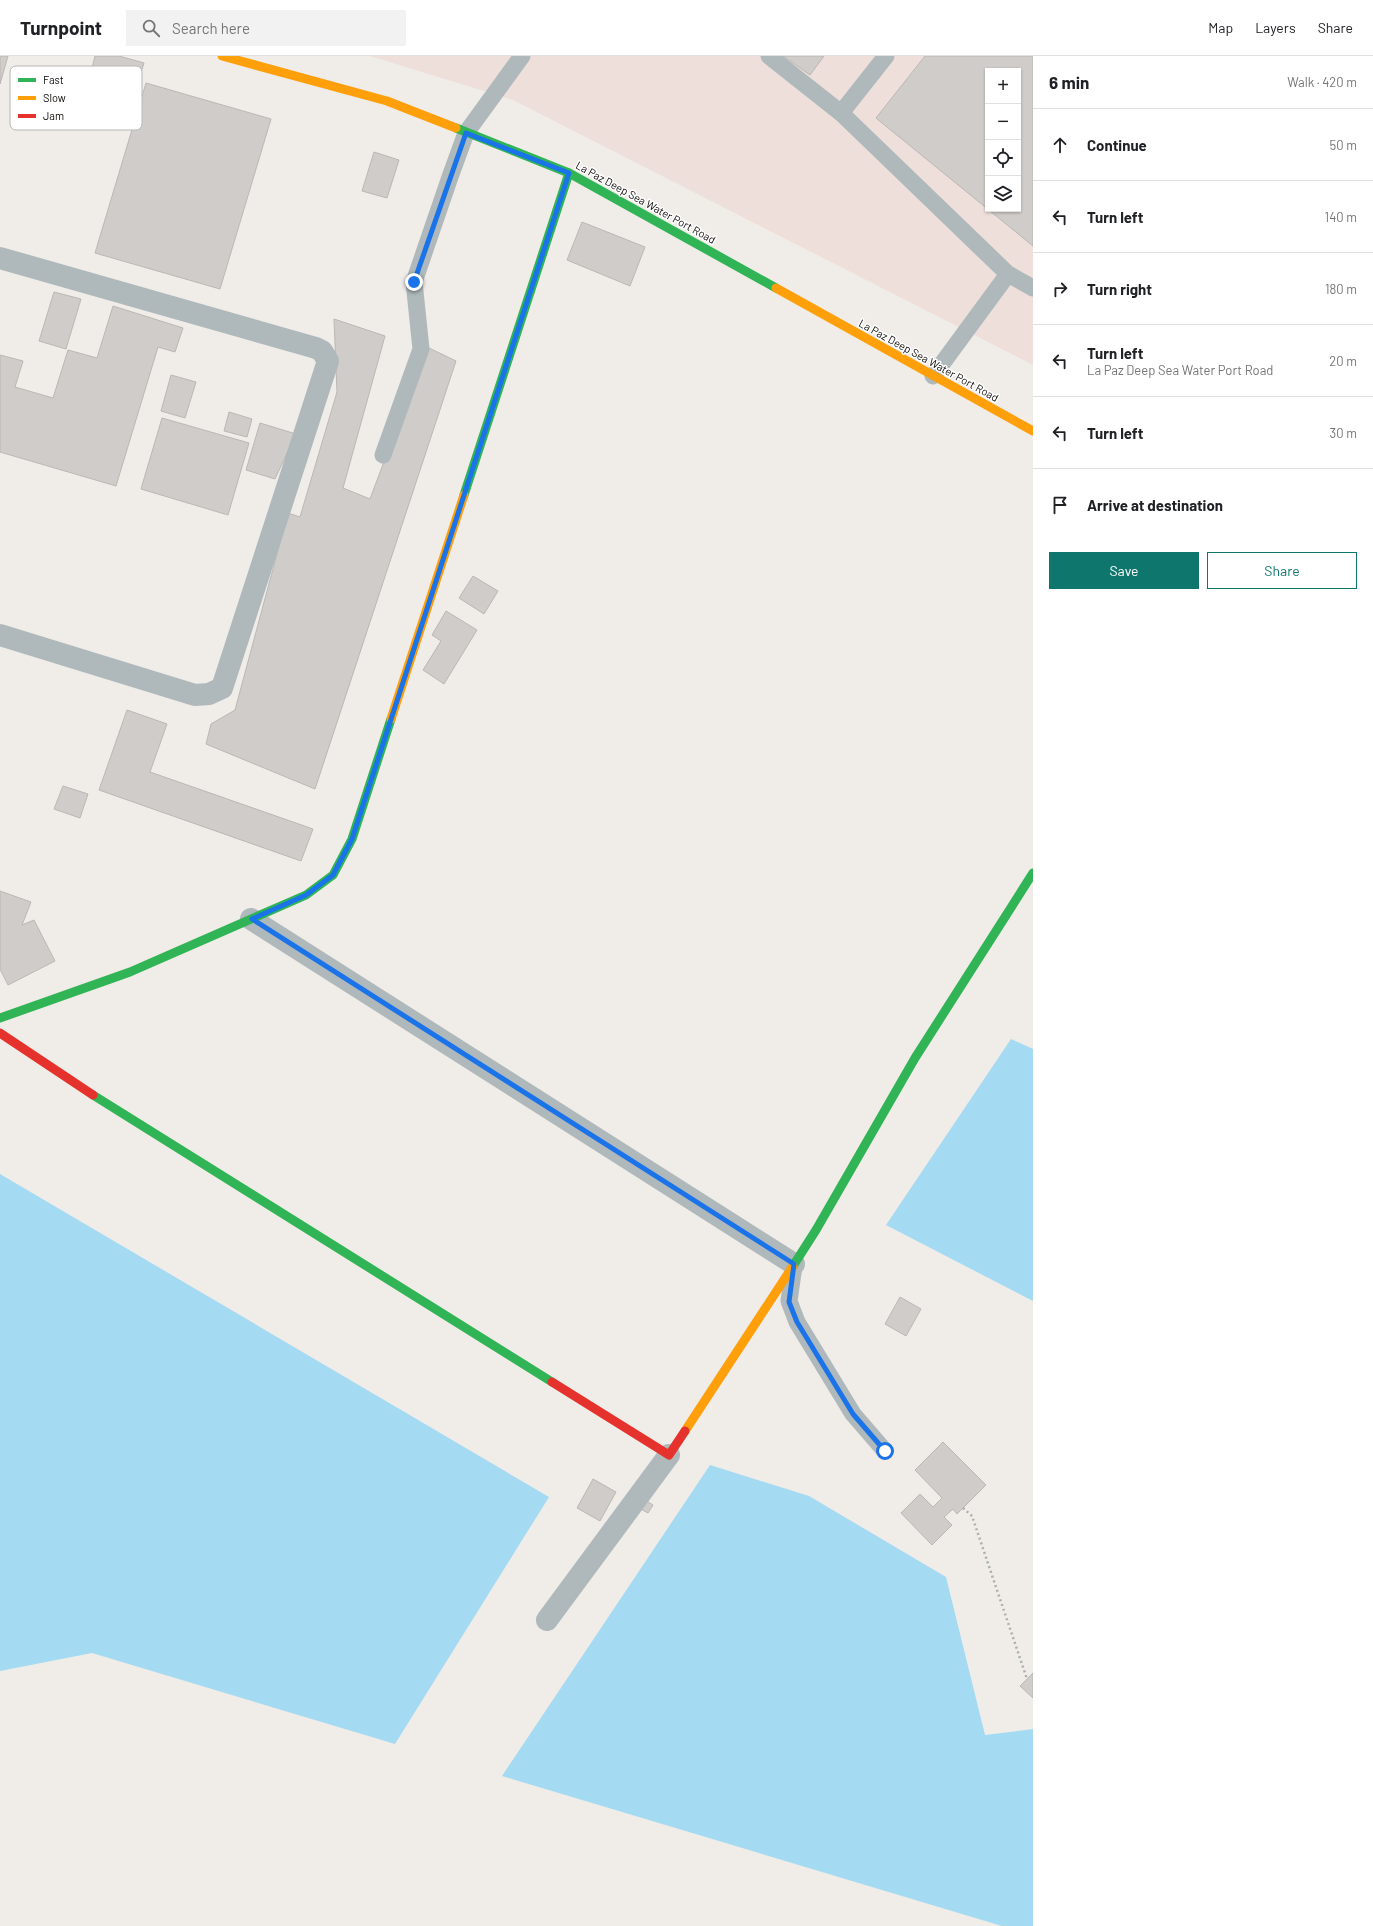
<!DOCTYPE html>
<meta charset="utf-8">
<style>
:root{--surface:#fff;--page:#f2f2f2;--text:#202124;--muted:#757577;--line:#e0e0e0;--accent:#0f766e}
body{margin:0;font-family:Barlow,sans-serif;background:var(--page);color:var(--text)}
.controls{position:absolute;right:12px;top:12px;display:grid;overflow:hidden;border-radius:0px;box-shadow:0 1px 3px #0004}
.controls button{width:36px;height:36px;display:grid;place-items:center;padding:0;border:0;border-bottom:1px solid var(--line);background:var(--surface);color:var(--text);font:20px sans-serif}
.stop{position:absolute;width:12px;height:12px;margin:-9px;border:3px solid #1a73e8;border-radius:50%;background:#fff}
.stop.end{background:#1a73e8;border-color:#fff;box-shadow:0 1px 4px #0008}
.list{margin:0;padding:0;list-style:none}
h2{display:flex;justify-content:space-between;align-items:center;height:52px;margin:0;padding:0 16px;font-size:17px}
h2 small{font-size:13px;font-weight:400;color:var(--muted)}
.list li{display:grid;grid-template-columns:26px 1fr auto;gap:12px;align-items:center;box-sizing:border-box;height:72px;padding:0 16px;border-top:1px solid var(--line)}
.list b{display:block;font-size:15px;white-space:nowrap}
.list p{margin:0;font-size:13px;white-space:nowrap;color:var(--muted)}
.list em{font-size:13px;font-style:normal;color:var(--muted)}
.actions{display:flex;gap:8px;padding:12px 16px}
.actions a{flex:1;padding:9px 0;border:1px solid var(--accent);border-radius:0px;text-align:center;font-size:14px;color:var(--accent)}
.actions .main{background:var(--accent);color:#fff}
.icon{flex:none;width:22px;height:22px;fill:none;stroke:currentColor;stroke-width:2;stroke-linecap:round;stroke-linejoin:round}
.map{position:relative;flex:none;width:1033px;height:1870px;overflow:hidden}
header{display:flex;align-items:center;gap:24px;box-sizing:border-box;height:56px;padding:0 20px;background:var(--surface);border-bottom:1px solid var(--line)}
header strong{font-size:19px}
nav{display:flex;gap:22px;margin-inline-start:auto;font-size:14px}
.search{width:280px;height:36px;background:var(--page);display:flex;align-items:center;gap:10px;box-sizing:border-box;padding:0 14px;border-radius:0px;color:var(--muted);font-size:15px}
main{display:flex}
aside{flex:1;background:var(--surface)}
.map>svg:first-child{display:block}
.industrial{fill:#eedfdb;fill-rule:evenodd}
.water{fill:#a4daf2}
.building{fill:#d0ccc9;stroke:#bab7b4;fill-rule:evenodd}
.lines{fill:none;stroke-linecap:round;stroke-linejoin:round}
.path{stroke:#aaafaf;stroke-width:2.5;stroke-dasharray:2 3;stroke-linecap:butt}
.lane{stroke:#afb9bc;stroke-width:17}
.street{stroke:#afb9bc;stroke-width:22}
.fast{stroke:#30b455;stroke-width:9}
.slow{stroke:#ff9f0a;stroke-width:9}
.jam{stroke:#e5322d;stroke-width:9}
.route{stroke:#1a73e8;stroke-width:5}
.labels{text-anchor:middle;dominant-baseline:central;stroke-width:3;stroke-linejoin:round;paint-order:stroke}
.street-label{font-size:11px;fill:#0e0b09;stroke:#fff}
.key{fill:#fff;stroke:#b7b6b5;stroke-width:1}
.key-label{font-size:11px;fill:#0e0b09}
</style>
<header>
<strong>Turnpoint</strong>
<div class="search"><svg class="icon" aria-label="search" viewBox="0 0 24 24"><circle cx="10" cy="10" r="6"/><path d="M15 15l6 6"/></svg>Search here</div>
<nav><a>Map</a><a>Layers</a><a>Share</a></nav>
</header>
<main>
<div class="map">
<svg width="1033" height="1870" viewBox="0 0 1033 1870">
<rect width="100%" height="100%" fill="#f0ece8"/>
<path class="industrial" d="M370 0H1033V309L513 44ZM988 15H1018V153H988Z"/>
<g class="water">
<path d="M1011 983 1033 993V1245L886 1169Z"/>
<path d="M0 1118 549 1441 395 1688 92 1597 0 1615Z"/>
<path d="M710 1409 809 1440 946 1521 985 1679 1033 1673V1870H1002L502 1720Z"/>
</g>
<g class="building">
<path d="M0 0H8L0 28Z"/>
<path d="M95 0H119L144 7 137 29 91 16Z"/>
<path d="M783 0H824L810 19Z"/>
<path d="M925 0H1033V190L876 62ZM988 15H1018V153H988Z"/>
<path d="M146 27 271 63 220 233 95 197Z"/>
<path d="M374 96 399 104 387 142 362 135Z"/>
<path d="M582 166 645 191 630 230 567 204Z"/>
<path d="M54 236 81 243 66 293 39 285Z"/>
<path d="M113 250 183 272 175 296 158 291 116 430 0 396V299L23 305 15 331 53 342 68 294 97 302Z"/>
<path d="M334 263 385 280 343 432 370 443 427 291 456 305 315 733 206 688 211 668 235 654 288 457 300 461 337 336Z"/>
<path d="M171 319 196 326 185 362 161 355Z"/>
<path d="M229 356 252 363 247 381 224 375Z"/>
<path d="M162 362 249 387 228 459 141 433Z"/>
<path d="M260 367 296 378 275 423 246 414Z"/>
<path d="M473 520 498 535 484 558 459 542Z"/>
<path d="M446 555 477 574 444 628 423 614 441 585 432 579Z"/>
<path d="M127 654 167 668 150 716 313 773 301 805 99 734Z"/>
<path d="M63 730 88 738 80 762 54 753Z"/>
<path d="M0 835 31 846 22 869 34 864 55 905 8 929 0 913Z"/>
<path d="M900 1241 921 1253 906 1280 885 1268Z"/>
<path d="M943 1386 986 1429 957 1458 953 1453 944 1461 952 1469 932 1489 901 1457 920 1438 933 1451 942 1442 915 1414Z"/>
<path d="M593 1423 616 1436 600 1465 577 1452Z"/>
<path d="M642 1442 653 1449 648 1457 637 1451Z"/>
<path d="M1033 1617V1642L1020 1630Z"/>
</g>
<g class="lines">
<path class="path" d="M963 1452 972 1460 1027 1623"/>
<g class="lane">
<path d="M769 0 841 57 1008 218 1033 232"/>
<path d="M841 57 886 0"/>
<path d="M933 320 1008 218"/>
<path d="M383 399 421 293 414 226 450 121 466 77 522 0"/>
<path d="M794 1210 789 1245 797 1266 853 1358 885 1395"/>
</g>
<g class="street">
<path d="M0 202 316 292 322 295 328 305 222 632 209 638 195 639 0 579"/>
<path d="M251 863 794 1208"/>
<path d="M547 1564 669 1399"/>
</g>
<g class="fast">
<path d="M456 72 569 117 776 232"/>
<path d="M464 439 569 117"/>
<path d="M0 962 130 916 306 839 333 819 352 783 391 663"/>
<path d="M93 1039 552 1326"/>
<path d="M793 1210 816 1174 915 1002 1033 817"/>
</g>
<g class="slow">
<path d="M222 0 387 45 456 72"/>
<path d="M776 232 1033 375"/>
<path d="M391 663 464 439"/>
<path d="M685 1375 793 1210"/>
</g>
<g class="jam">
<path d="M0 977 93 1039"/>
<path d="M552 1326 669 1399 685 1375"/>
</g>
</g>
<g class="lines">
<path class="route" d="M414 226 466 77 569 117 352 783 333 819 306 839 252 863 794 1208 789 1246 797 1266 853 1358 885 1395"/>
</g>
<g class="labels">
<g class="street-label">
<text transform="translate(646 146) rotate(29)">La Paz Deep Sea Water Port Road</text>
<text transform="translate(929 304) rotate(29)">La Paz Deep Sea Water Port Road</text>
</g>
</g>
<rect x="10" y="10" width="132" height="64" rx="6" class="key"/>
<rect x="18" y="22" width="18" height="4" fill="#30b455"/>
<rect x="18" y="40" width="18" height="4" fill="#ff9f0a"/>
<rect x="18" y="58" width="18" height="4" fill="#e5322d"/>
<g class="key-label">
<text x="43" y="28">Fast</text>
<text x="43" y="46">Slow</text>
<text x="43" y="64">Jam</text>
</g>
</svg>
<div class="controls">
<button>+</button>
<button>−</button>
<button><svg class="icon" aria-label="locate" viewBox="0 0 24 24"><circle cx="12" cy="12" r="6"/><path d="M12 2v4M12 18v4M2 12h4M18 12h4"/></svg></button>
<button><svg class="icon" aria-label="layers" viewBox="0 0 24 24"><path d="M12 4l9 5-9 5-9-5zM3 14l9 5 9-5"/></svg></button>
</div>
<div class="stop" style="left:885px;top:1395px"></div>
<div class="stop end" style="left:414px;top:226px"></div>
</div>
<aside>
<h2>6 min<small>Walk · 420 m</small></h2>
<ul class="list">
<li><svg class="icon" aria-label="ahead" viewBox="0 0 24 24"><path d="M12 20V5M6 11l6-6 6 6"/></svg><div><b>Continue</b></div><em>50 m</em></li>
<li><svg class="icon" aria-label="left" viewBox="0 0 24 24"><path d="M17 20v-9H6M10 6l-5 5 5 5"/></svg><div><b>Turn left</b></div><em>140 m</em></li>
<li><svg class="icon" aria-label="right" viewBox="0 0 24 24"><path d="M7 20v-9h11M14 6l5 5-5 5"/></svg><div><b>Turn right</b></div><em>180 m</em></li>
<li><svg class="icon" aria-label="left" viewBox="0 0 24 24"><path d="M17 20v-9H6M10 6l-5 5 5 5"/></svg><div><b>Turn left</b><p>La Paz Deep Sea Water Port Road</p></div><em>20 m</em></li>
<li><svg class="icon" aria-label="left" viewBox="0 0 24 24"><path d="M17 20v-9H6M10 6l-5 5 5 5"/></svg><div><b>Turn left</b></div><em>30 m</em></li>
<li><svg class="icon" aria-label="arrive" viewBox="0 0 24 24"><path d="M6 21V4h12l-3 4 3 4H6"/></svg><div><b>Arrive at destination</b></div></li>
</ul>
<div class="actions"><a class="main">Save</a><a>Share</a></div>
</aside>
</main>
